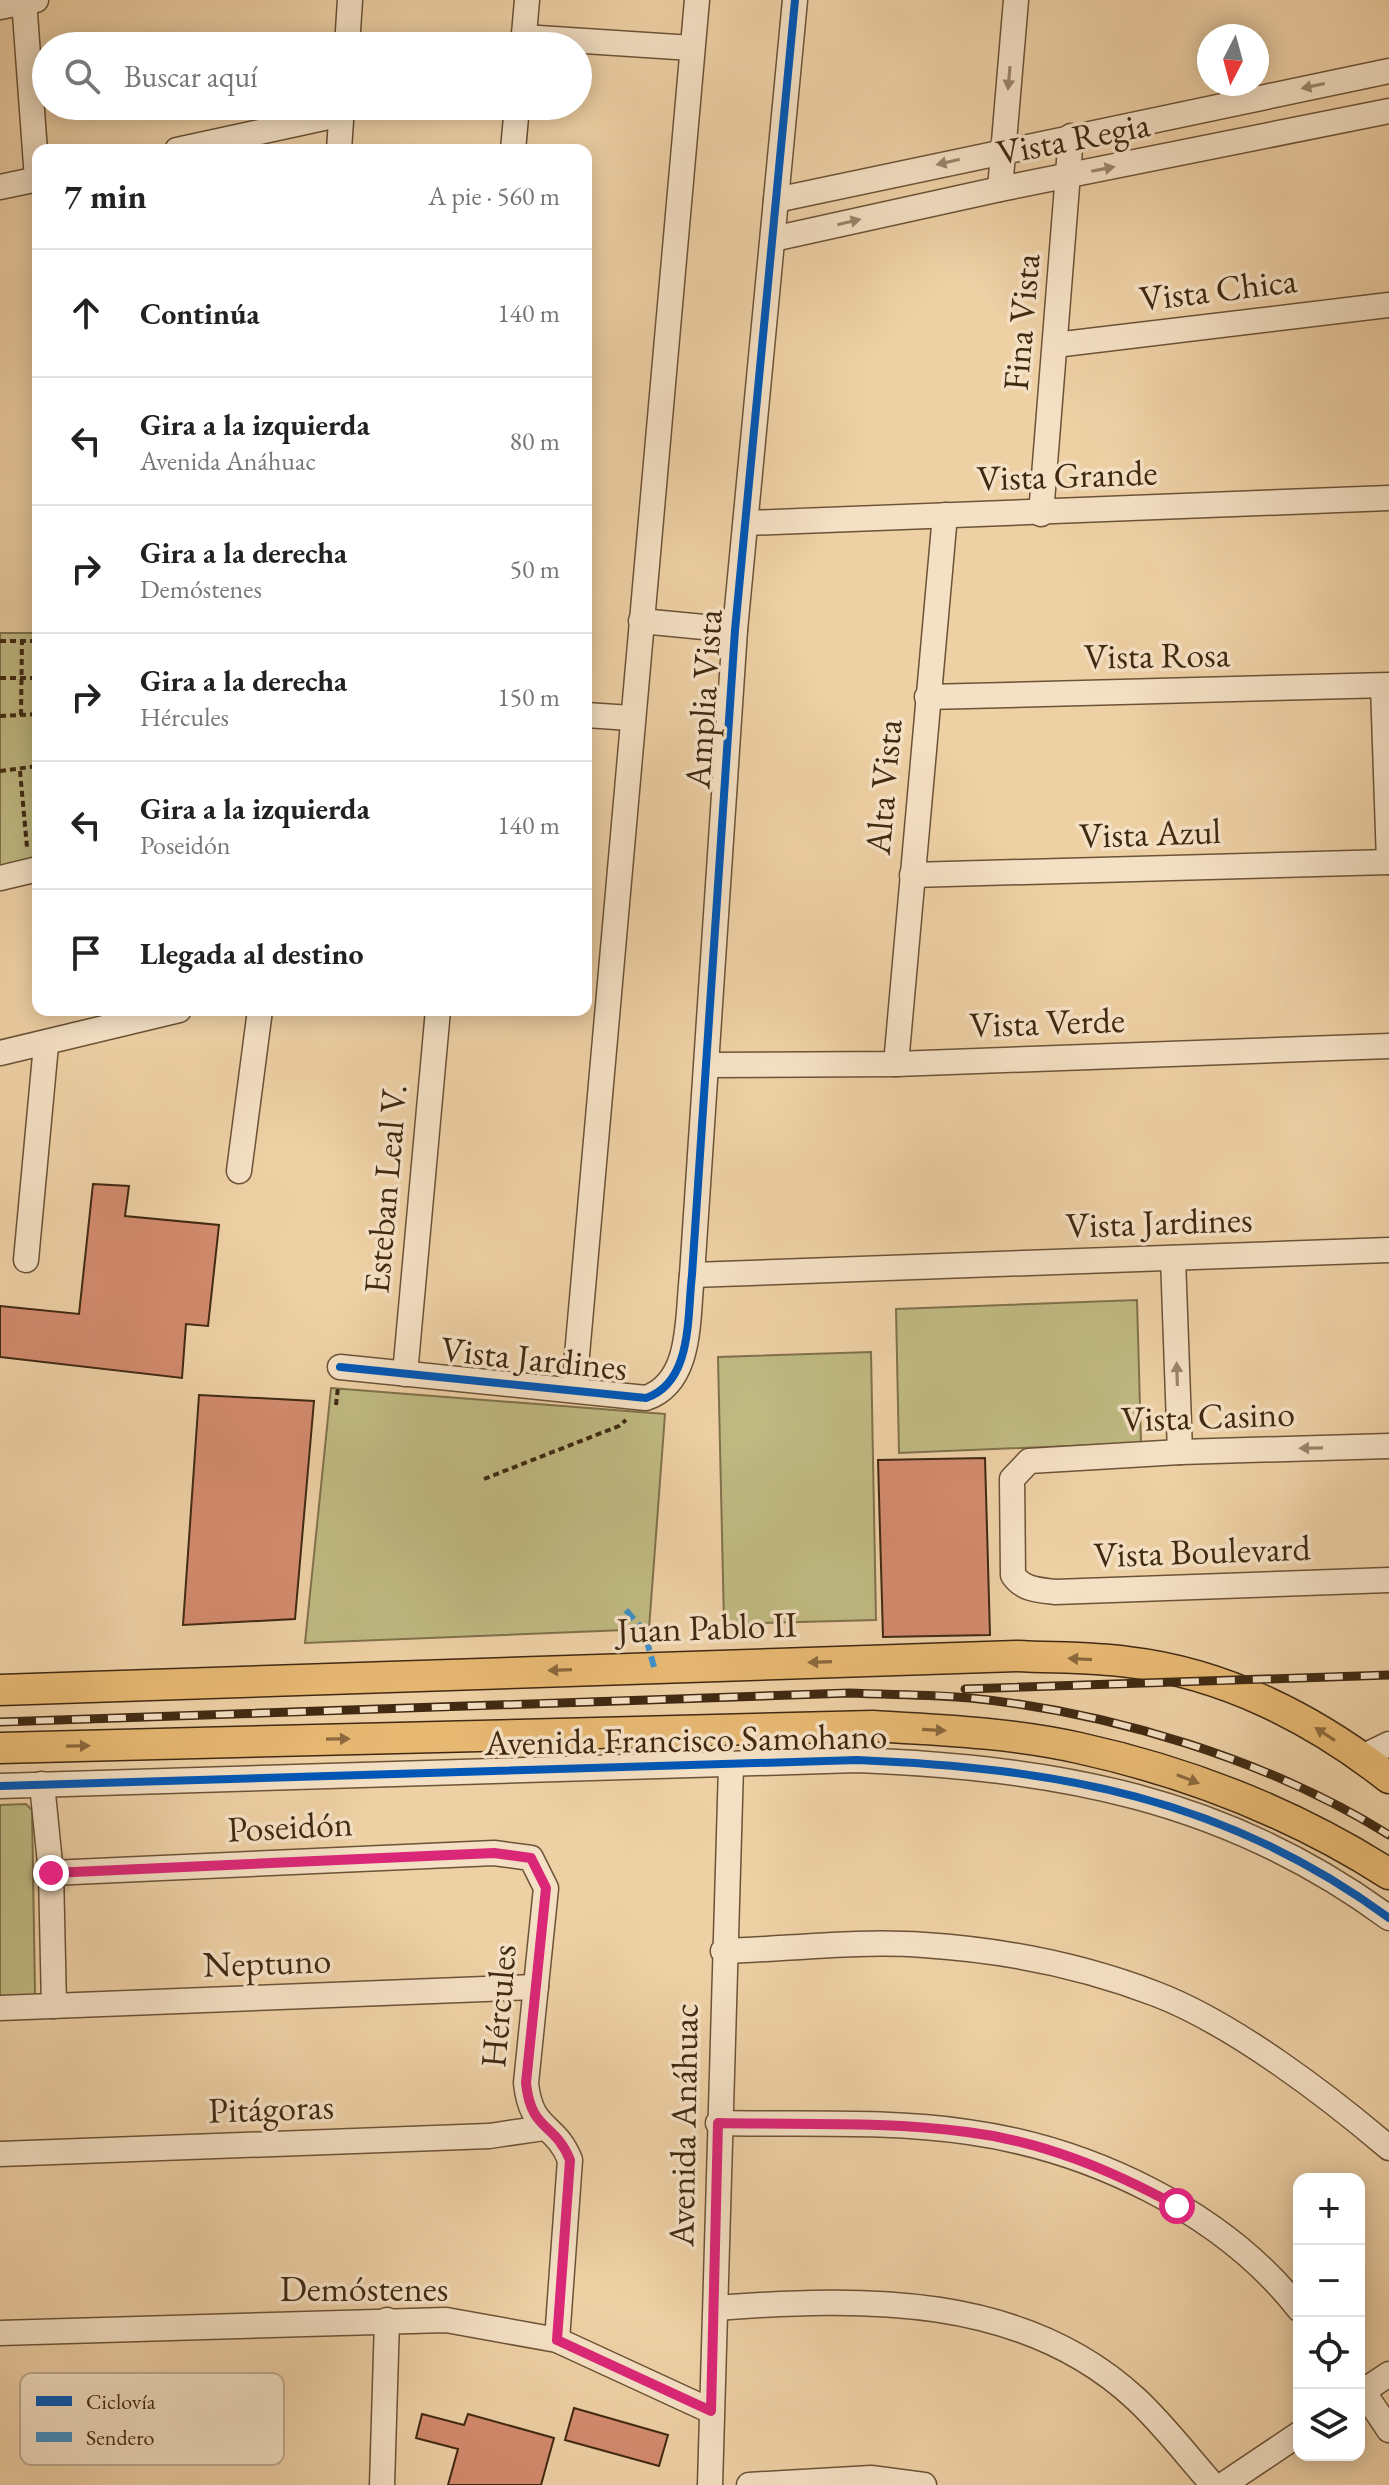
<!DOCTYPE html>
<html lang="es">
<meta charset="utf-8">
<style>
:root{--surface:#fff;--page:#f2f2f2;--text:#222;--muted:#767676;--line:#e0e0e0}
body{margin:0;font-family:"EB Garamond",serif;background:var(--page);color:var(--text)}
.controls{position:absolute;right:24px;bottom:24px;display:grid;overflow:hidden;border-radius:16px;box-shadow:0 4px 20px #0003}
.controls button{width:72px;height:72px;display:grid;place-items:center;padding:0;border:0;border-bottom:2px solid var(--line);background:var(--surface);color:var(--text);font:40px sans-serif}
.compass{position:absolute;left:1197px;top:24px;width:72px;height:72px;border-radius:50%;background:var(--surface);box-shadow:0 4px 20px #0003;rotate:186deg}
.stop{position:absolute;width:24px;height:24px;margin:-18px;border:6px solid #db2777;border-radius:50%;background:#fff}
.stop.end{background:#db2777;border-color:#fff;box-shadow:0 2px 8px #0008}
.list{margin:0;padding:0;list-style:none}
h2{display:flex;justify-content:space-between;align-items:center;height:104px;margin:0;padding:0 32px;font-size:34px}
h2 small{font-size:26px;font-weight:400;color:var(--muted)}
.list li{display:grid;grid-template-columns:52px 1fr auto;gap:24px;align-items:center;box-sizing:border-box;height:128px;padding:0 32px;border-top:2px solid var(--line)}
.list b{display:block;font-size:30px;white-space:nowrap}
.list p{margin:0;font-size:26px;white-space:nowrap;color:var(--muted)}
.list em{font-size:26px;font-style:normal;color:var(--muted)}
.icon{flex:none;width:44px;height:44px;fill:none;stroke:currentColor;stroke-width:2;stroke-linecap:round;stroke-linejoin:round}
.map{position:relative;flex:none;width:1389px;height:2485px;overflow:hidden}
.search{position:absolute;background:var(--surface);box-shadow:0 4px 20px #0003;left:32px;top:32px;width:560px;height:88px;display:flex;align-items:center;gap:20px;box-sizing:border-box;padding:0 28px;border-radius:44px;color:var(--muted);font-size:30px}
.panel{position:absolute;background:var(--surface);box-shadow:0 4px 20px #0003;left:32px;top:144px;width:560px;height:872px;border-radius:16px}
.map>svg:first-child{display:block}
.green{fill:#bfb982;stroke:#80714a;stroke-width:2}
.building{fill:#d38b6e;stroke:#402911;stroke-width:2}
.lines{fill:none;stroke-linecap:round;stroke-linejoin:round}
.minor-casing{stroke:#6c5336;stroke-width:27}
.major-casing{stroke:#402911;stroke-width:33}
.path{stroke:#402911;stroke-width:4;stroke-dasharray:6 4;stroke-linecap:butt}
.minor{stroke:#f4e0c4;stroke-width:24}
.major{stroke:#e7b872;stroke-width:30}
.rail-casing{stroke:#402911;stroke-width:9}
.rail{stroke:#f4e0c4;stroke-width:6;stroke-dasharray:18;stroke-linecap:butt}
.quiet{stroke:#3f8fc7;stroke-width:6;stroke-dasharray:12 6;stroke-linecap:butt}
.cycleway-casing{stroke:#f4e0c4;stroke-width:13}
.cycleway{stroke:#0057b8;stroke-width:8}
.oneway{fill:#9a846a}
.oneway2{fill:#8b693d}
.route{stroke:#db2777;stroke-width:10}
.labels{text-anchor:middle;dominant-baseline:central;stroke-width:7;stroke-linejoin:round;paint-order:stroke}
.street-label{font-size:36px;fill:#402911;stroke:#f4e0c4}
.key{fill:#f4e0c4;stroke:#bea98e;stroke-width:2}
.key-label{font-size:22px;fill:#402911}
</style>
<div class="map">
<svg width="1389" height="2485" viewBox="0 0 1389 2485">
<rect width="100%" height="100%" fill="#eed0a5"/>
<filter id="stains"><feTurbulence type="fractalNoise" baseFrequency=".0025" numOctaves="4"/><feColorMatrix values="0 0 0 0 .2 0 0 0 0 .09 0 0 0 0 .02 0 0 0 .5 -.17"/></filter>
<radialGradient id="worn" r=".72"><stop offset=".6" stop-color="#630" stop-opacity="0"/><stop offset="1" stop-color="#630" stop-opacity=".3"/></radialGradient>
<g class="green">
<path d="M0 633H38V859L0 867Z"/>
<path d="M1137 1300 1141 1443 899 1453 896 1309Z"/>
<path d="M871 1352 876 1620 724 1624 718 1357Z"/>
<path d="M331 1388 665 1414 649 1629 305 1643Z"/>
<path d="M26 1804 32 1810 35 1993 29 2001 0 2002V1805Z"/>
</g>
<g class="building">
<path d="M93 1184 129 1186 125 1216 219 1225 208 1326 186 1324 182 1378 0 1357V1306L79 1314Z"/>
<path d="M199 1395 314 1401 295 1619 183 1625Z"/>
<path d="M985 1458 990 1635 883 1637 878 1460Z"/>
<path d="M574 2408 668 2435 659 2466 565 2440Z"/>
<path d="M422 2414 464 2425 468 2414 554 2438 541 2485H448L458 2449 416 2438Z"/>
</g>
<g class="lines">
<g class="minor-casing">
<g id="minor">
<path d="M24 0 37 179"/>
<path d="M0 7 36 0"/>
<path d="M523 37 692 48"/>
<path d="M347 46 350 0"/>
<path d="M523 46 527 0"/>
<path d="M177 150 342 114"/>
<path d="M339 150 342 106"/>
<path d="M513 150 517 106"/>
<path d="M0 187 38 179"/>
<path d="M1000 189 1016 0"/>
<path d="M776 200 1389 71"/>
<path d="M773 239 1000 189 1389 111"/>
<path d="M1055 345 1389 305"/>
<path d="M1041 514 1071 136"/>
<path d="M747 523 1389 498"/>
<path d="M641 621 735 630"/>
<path d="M1383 686 1389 862"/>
<path d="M927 697 1389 685"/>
<path d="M586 715 631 718"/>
<path d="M912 875 1389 862"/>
<path d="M0 878 38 869"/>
<path d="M0 1053 179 1010"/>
<path d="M896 1064 945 515"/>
<path d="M707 1065 896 1064 1389 1046"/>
<path d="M239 1171 260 1010"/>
<path d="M1173 1258 1180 1452"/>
<path d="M26 1260 46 1045"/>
<path d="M692 1275 1389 1250"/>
<path d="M340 1367 646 1398C693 1382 687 1316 692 1275L735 630 795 0"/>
<path d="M405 1374 438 1010"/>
<path d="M574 1389 697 0"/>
<path d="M1389 1446 1180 1452 1029 1461 1012 1479 1013 1575C1023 1590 1039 1590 1055 1592L1389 1580"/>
<path d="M1362 1757 1389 1744"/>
<path d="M42 1784 51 1873 54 2006"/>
<path d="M0 1786 857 1760C1055 1768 1225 1797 1389 1918"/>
<path d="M51 1873 494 1853 531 1858 546 1888 526 2083C531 2132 555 2122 570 2160L557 2340"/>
<path d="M723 1951C789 1949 858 1940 924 1945 1002 1950 1083 1966 1156 1994 1232 2023 1327 2095 1389 2148"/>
<path d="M0 2008 536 1987"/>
<path d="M718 2123C800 2125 886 2120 968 2132 1090 2149 1222 2211 1299 2309"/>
<path d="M0 2154 489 2136 544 2128"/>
<path d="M716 2308C861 2297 1022 2293 1136 2399 1164 2425 1188 2457 1213 2485"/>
<path d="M0 2333 446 2320 557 2340 711 2411"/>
<path d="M1359 2385 1389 2430"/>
<path d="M1359 2394 1389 2374"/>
<path d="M382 2485 387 2320"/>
<path d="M710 2485 731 1766"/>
<path d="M749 2485 871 2478 924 2485"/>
<path d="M1223 2485 1299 2434"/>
</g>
</g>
<g class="major-casing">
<g id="major">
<path d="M0 1690 1017 1656C1054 1658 1091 1657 1128 1662 1224 1673 1314 1719 1389 1778"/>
<path d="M0 1748 873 1726C942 1730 1012 1733 1079 1748 1188 1772 1295 1814 1389 1874"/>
</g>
</g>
<g class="path">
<path d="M0 641H38"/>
<path d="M0 678H38"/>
<path d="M21 715 22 641"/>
<path d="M0 716 38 714"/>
<path d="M0 771 38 766"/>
<path d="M20 771 27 847"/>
<path d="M336 1405 338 1387"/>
<path d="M484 1479 619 1426 626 1420"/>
</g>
<use href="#minor" class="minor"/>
<use href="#major" class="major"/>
<g class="rail-casing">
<g id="rail">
<path d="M965 1689 1389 1675"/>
<path d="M0 1722 849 1693C889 1695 930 1694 970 1698 1111 1712 1269 1760 1389 1835"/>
</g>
</g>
<use href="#rail" class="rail"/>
<path class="quiet" d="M626 1610 644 1631 654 1667"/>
<g class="cycleway-casing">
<g id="cycleway">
<path d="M340 1367 646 1398C693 1382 687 1316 692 1275L735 630 795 0"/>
<path d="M0 1786 857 1760C1055 1768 1225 1797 1389 1918"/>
</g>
</g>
<use href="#cycleway" class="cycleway"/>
</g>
<defs><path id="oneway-solid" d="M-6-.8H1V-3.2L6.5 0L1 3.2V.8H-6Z" transform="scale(2)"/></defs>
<g class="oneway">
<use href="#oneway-solid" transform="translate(1009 78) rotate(95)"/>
<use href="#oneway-solid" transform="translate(1313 86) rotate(168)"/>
<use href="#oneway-solid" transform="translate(948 162) rotate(167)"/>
<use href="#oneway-solid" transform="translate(1103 169) rotate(-11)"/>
<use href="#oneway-solid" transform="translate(849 222) rotate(-13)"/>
<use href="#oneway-solid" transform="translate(1177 1374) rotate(-92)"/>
<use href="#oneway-solid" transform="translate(1311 1448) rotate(179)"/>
</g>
<g class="oneway2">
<use href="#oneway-solid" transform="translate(1080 1659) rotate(-177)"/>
<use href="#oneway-solid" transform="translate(820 1662) rotate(178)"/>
<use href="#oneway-solid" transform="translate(560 1670) rotate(178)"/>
<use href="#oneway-solid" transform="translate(934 1730) rotate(3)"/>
<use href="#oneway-solid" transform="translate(1325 1734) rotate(-147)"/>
<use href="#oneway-solid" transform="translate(338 1739) rotate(-1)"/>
<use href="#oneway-solid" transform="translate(78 1746) rotate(-1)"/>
<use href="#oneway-solid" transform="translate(1188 1779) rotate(21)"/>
</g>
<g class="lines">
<path class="route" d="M51 1873 494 1853 531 1858 546 1888 526 2083C531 2132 555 2122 570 2160L557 2340 711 2411 718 2123C800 2125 885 2121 967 2132 1042 2141 1111 2170 1177 2206"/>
</g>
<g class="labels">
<g class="street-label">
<text transform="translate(1073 138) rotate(-11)">Vista Regia</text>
<text transform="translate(1218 289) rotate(-7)">Vista Chica</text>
<text transform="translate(1021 322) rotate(-85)">Fina Vista</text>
<text transform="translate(1067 475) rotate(-2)">Vista Grande</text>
<text transform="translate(1157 655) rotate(-1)">Vista Rosa</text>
<text transform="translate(703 699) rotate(-86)">Amplia Vista</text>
<text transform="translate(883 787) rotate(-85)">Alta Vista</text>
<text transform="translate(1150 833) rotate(-2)">Vista Azul</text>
<text transform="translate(1047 1022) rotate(-2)">Vista Verde</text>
<text transform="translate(385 1189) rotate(-85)">Esteban Leal V.</text>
<text transform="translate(1159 1222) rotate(-2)">Vista Jardines</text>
<text transform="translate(534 1358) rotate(6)">Vista Jardines</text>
<text transform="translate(1208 1416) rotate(-2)">Vista Casino</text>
<text transform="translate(1202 1551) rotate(-2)">Vista Boulevard</text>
<text transform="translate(707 1627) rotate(-2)">Juan Pablo II</text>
<text transform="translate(686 1739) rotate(-1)">Avenida Francisco Samohano</text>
<text transform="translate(290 1826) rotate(-3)">Poseidón</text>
<text transform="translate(267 1962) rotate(-2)">Neptuno</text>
<text transform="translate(498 2006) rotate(-85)">Hércules</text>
<text transform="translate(271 2108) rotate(-2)">Pitágoras</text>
<text transform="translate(683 2125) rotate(-89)">Avenida Anáhuac</text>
<text x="364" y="2288">Demóstenes</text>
</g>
</g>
<rect x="20" y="2373" width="264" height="92" rx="12" class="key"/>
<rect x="36" y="2396" width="36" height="10" fill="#0057b8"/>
<rect x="36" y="2432" width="36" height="10" fill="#3f8fc7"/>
<g class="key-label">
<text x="86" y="2409">Ciclovía</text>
<text x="86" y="2445">Sendero</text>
</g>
<rect width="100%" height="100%" filter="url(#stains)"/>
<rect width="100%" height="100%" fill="url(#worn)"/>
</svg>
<div class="controls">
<button>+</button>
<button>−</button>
<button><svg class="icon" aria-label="locate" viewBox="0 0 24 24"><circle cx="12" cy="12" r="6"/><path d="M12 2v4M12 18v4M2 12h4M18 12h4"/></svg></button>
<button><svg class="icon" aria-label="layers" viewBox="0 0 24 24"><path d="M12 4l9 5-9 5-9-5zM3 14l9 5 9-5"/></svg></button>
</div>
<svg class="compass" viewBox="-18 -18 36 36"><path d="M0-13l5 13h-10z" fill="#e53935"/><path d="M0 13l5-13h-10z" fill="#767676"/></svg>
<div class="stop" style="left:1177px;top:2206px"></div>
<div class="stop end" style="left:51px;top:1873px"></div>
<div class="search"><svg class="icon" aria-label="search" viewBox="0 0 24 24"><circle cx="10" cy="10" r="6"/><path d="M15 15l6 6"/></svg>Buscar aquí</div>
<section class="panel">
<h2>7 min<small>A pie · 560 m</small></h2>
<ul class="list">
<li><svg class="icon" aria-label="ahead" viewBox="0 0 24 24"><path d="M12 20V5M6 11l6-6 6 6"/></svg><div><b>Continúa</b></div><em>140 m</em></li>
<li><svg class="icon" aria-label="left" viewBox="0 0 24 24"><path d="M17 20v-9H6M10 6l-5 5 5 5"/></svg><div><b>Gira a la izquierda</b><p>Avenida Anáhuac</p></div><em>80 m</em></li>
<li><svg class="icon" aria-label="right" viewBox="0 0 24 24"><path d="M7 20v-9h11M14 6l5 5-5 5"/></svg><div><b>Gira a la derecha</b><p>Demóstenes</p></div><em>50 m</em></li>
<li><svg class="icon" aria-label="right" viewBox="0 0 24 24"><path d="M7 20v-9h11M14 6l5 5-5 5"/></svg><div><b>Gira a la derecha</b><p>Hércules</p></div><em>150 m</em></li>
<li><svg class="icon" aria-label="left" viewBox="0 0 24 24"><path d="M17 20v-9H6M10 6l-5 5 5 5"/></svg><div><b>Gira a la izquierda</b><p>Poseidón</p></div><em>140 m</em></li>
<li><svg class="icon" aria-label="arrive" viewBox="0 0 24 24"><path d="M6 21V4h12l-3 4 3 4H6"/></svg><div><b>Llegada al destino</b></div></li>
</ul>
</section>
</div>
